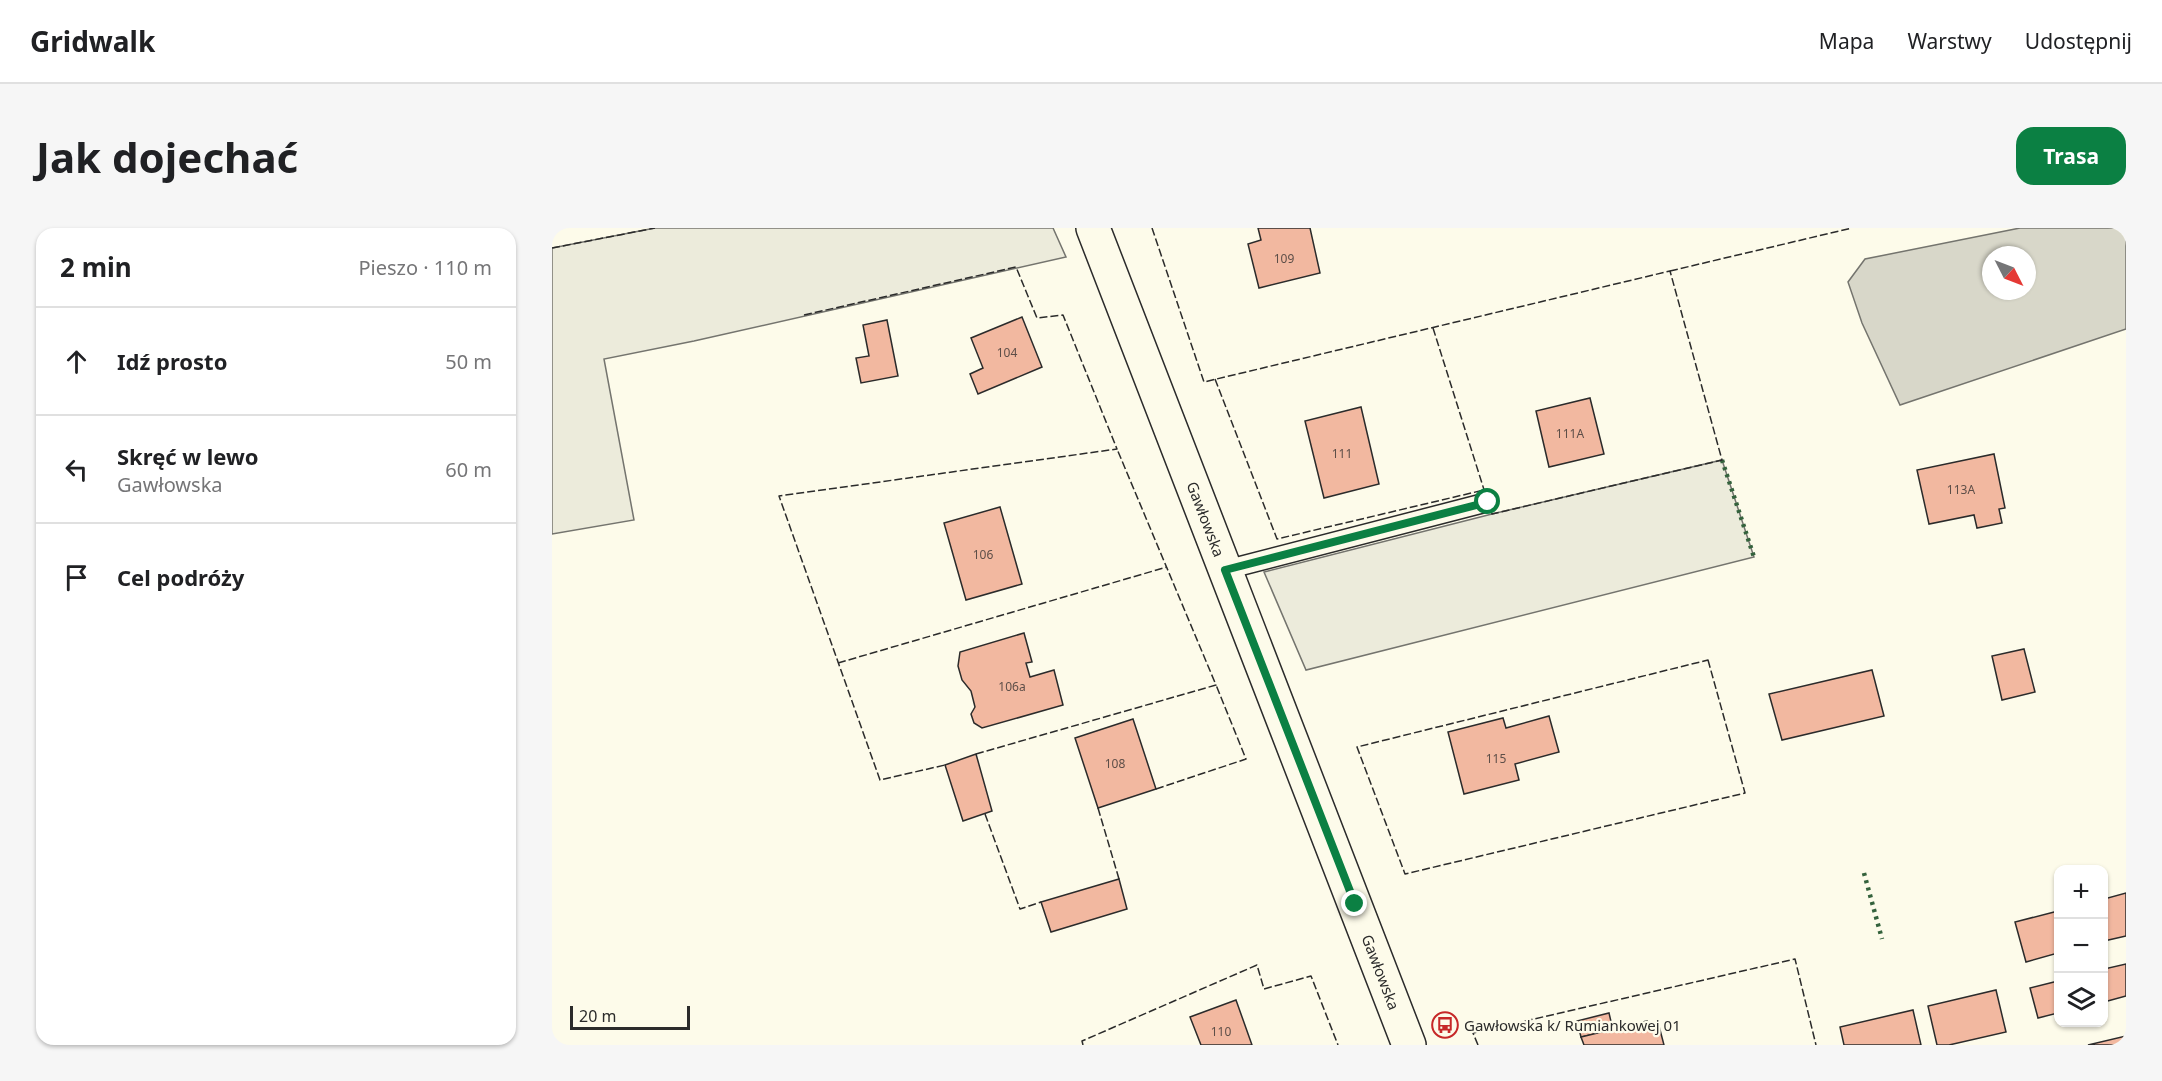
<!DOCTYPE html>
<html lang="pl">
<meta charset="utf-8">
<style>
:root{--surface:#fff;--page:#f6f6f6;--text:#202124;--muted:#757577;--line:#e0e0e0;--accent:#0b8043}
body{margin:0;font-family:"Noto Sans",sans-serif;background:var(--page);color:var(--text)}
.controls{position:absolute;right:18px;bottom:18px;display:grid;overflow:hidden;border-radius:12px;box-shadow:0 2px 4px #0004}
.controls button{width:54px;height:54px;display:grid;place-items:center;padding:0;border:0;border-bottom:2px solid var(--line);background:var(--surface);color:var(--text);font:30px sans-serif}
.compass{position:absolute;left:1430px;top:18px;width:54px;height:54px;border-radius:50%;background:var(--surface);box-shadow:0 2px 4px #0004;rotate:132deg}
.scale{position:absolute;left:18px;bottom:15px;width:120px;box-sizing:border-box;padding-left:6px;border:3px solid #2b2b2b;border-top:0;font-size:16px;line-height:21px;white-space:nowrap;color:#2b2b2b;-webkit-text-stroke:4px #fdfbea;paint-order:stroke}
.stop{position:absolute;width:18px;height:18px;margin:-14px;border:4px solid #0b8043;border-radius:50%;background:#fff}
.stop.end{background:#0b8043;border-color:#fff;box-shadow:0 2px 6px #0008}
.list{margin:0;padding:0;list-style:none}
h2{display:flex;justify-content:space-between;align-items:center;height:78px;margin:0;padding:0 24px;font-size:26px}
h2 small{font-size:20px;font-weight:400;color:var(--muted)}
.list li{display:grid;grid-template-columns:39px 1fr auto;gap:18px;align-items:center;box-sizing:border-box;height:108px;padding:0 24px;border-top:2px solid var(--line)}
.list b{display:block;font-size:22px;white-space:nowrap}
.list p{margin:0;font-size:20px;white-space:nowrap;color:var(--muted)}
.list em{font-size:20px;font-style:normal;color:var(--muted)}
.icon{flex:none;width:33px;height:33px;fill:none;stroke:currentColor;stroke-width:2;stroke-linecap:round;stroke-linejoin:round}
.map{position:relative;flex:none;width:1574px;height:817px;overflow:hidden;border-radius:18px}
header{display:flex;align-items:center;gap:36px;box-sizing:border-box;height:84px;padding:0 30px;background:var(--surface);border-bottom:2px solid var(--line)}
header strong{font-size:28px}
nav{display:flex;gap:33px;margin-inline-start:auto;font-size:21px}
.intro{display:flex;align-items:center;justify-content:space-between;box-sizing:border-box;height:144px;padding:0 36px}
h1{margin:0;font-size:42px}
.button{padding:15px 27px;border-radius:18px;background:var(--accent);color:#fff;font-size:21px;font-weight:700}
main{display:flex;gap:36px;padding:0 36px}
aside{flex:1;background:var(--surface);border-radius:18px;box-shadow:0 2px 4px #0004}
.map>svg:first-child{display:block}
.green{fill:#ecebdb;stroke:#74746e;stroke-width:1.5}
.water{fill:#d8d7c9;stroke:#74746e;stroke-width:1.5;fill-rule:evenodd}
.building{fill:#f2b8a0;stroke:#2b2b2b;stroke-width:1.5}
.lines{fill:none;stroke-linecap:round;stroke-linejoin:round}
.service-casing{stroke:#2b2b2b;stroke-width:21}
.tertiary-casing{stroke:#2b2b2b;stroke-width:36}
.service{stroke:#fdfbea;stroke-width:18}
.tertiary{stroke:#fdfbea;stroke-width:33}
.hedge{stroke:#34623c;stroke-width:4.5;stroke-dasharray:3 4.5;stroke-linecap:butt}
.fence{stroke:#2b2b2b;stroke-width:1.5;stroke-dasharray:8 3;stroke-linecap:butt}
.route{stroke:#0b8043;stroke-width:8}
.labels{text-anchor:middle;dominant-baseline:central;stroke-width:4.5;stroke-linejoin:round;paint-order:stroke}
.number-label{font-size:12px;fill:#5d4e48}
.street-label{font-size:15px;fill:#2b2b2b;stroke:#fdfbea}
.poi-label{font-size:15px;fill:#2b2b2b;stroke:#fdfbea;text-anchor:start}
</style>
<header>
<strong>Gridwalk</strong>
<nav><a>Mapa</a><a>Warstwy</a><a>Udostępnij</a></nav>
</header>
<div class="intro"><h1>Jak dojechać</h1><a class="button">Trasa</a></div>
<main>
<aside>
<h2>2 min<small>Pieszo · 110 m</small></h2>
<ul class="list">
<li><svg class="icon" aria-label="ahead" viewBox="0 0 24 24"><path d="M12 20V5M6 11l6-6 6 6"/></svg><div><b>Idź prosto</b></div><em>50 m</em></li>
<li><svg class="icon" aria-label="left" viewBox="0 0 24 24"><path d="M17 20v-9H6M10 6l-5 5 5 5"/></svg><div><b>Skręć w lewo</b><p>Gawłowska</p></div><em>60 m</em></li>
<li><svg class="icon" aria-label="arrive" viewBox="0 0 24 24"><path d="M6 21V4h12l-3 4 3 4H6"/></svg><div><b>Cel podróży</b></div></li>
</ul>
</aside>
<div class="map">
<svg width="1574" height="817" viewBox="0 0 1574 817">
<rect width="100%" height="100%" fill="#fdfbea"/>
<g class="green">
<path d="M103 0H501L514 29 142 113 52 131 82 292 0 306V20Z"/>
<path d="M1170 232 1202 329 754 442 712 344 940 286Z"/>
</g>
<path class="water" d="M1468 0H1574V101L1348 177 1310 95 1296 54 1313 31ZM1439 27H1475V63H1439Z"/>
<g class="building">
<path d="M706 0H758L768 45 707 60 696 16 709 12Z"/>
<path d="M470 89 490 139 426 166 418 146 431 140 419 110Z"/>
<path d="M335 92 346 148 309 155 304 130 317 128 311 97Z"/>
<path d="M1038 170 1052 226 997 239 984 183Z"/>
<path d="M809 179 827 256 772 270 753 193Z"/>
<path d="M1442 226 1453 280 1447 281 1450 295 1425 300 1422 287 1377 296 1365 242Z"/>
<path d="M448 279 470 356 414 372 392 295Z"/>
<path d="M472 405 480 434 474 435 478 449 502 442 511 477 430 500 422 495 419 486 423 479 419 463 410 452 406 438 408 424Z"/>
<path d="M1472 421 1483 464 1450 472 1440 428Z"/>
<path d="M1320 442 1332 488 1230 512 1217 466Z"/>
<path d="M997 488 1007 524 963 536 967 552 912 566 896 504 951 490 954 500Z"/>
<path d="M581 491 604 561 546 580 523 510Z"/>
<path d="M424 526 440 583 411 593 393 537Z"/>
<path d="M567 651 575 681 499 704 489 674Z"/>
<path d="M1574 665V708L1552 713V671Z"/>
<path d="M1506 683V725L1474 734 1463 694Z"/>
<path d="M1574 736V768L1552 774V741Z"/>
<path d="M1506 753V785L1486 790 1478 760Z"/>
<path d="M1444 762 1454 804 1397 817H1385L1376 778Z"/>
<path d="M684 772 700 817H649L638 789Z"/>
<path d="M1361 782 1369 817H1292L1288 799Z"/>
<path d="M1057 785 1061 802 1029 809 1025 793Z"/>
<path d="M1095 793 1097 801 1107 798 1112 817H1032L1029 809Z"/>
<path d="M1574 808V817H1536Z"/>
</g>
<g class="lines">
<g class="service-casing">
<path id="service" d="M673 342 936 274"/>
</g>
<g class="tertiary-casing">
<path id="tertiary" d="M541 0 857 817"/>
</g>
<use href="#service" class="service"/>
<use href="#tertiary" class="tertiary"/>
<g class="hedge">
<path d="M1170 232 1202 329"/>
<path d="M1312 645 1330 711"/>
</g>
<g class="fence">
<path d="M600 0 652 154 1118 43 1170 232 940 286 937 277"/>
<path d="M0 20 103 0"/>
<path d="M1118 43 1300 0"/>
<path d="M252 87 464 39 485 90 511 87 565 221 227 268 328 552 393 537"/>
<path d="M881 100 934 268"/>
<path d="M663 151 725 311 932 262"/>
<path d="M1156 432 1193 565 853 646 805 519Z"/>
<path d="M286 435 615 339"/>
<path d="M424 526 664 457 565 221"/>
<path d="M604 561 694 531 664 457"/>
<path d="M546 580 567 651"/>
<path d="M433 586 468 681 489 674"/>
<path d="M531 817 530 813 705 737 712 761 759 748 786 817"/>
<path d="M926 817 921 805 1243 731 1264 817"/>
</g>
</g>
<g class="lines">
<path class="route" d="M803 676 673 342 936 274"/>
</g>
<defs>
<g id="bus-ring" transform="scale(1.35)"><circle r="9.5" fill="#fdfbea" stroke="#c62828" stroke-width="1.5"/><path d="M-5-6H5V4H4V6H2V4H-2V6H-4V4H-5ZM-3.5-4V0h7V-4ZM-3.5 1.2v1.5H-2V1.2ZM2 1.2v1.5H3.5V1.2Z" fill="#c62828"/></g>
</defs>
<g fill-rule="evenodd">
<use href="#bus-ring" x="893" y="797"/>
</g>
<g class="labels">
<g class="number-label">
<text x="732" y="30">109</text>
<text x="455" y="124">104</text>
<text x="1018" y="205">111A</text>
<text x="790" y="225">111</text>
<text x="1409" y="261">113A</text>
<text x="431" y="326">106</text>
<text x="460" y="458">106a</text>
<text x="944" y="530">115</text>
<text x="563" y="535">108</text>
<text x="669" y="803">110</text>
</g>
<g class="street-label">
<text transform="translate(654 291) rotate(69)">Gawłowska</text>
<text transform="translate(829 744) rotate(69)">Gawłowska</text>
</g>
<g class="poi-label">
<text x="912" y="797">Gawłowska k/ Rumiankowej 01</text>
</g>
</g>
</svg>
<div class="controls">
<button>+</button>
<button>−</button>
<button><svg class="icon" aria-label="layers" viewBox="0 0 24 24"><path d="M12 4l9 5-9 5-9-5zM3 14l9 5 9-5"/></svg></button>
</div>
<svg class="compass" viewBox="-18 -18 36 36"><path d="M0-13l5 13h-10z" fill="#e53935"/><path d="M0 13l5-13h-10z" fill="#757577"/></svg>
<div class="scale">20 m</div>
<div class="stop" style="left:936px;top:274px"></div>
<div class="stop end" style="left:803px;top:676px"></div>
</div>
</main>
